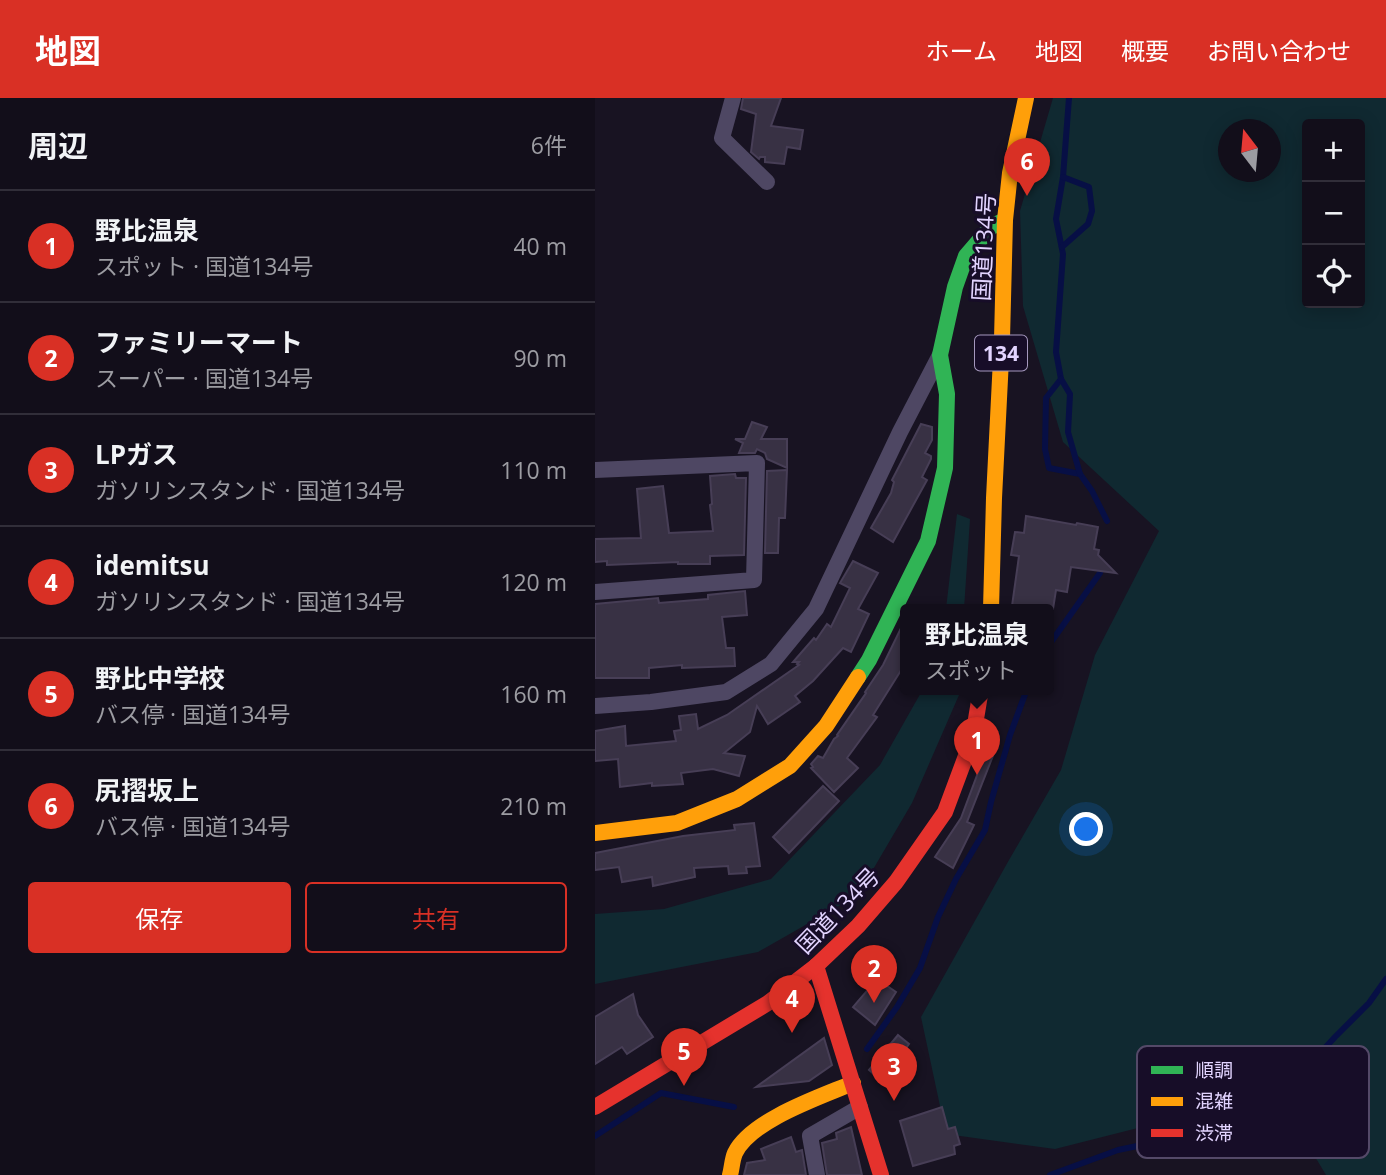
<!DOCTYPE html>
<html lang="ja">
<meta charset="utf-8">
<style>
:root{--surface:#120e1a;--page:#1b1723;--text:#f1f3f6;--muted:#9c9ca2;--line:#312e39;--accent:#d93025}
body{margin:0;font-family:"Open Sans","Noto Sans JP",sans-serif;background:var(--page);color:var(--text)}
.controls{position:absolute;right:21px;top:21px;display:grid;overflow:hidden;border-radius:7px;box-shadow:0 4px 18px #0003}
.controls button{width:63px;height:63px;display:grid;place-items:center;padding:0;border:0;border-bottom:2px solid var(--line);background:var(--surface);color:var(--text);font:35px sans-serif}
.compass{position:absolute;left:623px;top:21px;width:63px;height:63px;border-radius:50%;background:var(--surface);box-shadow:0 4px 18px #0003;rotate:344deg}
.you{position:absolute;left:492px;top:732px;width:24px;height:24px;margin:-18px;border:5px solid #fff;border-radius:50%;background:#1a73e8;box-shadow:0 0 0 10px #1a73e833}
.badge{display:grid;place-items:center;width:46px;height:46px;border-radius:50%;background:var(--accent);color:#fff;font-size:23px;font-weight:700}
.pin{position:absolute;translate:-50% -58px;filter:drop-shadow(0 2px 4px #0008)}
.pin::after{content:'';position:absolute;top:37px;width:24px;height:21px;background:inherit;clip-path:polygon(0 0,100% 0,50% 100%)}
.popup{position:absolute;left:305px;top:506px;width:154px;height:91px;box-sizing:border-box;display:grid;place-content:center;border-radius:7px;background:var(--surface);filter:drop-shadow(0 2px 5px #0005);font-size:23px;white-space:nowrap;color:var(--muted)}
.popup b{font-size:26px;color:var(--text)}
.popup::after{content:'';position:absolute;left:50%;top:100%;margin-left:-14px;border:14px solid transparent;border-top-color:var(--surface)}
.list{margin:0;padding:0;list-style:none}
h2{display:flex;justify-content:space-between;align-items:center;height:91px;margin:0;padding:0 28px;font-size:30px}
h2 small{font-size:23px;font-weight:400;color:var(--muted)}
.list li{display:grid;grid-template-columns:46px 1fr auto;gap:21px;align-items:center;box-sizing:border-box;height:112px;padding:0 28px;border-top:2px solid var(--line)}
.list b{display:block;font-size:26px;white-space:nowrap}
.list p{margin:0;font-size:23px;white-space:nowrap;color:var(--muted)}
.list em{font-size:23px;font-style:normal;color:var(--muted)}
.actions{display:flex;gap:14px;padding:21px 28px}
.actions a{flex:1;padding:16px 0;border:2px solid var(--accent);border-radius:7px;text-align:center;font-size:24px;color:var(--accent)}
.actions .main{background:var(--accent);color:#fff}
.icon{flex:none;width:38px;height:38px;fill:none;stroke:currentColor;stroke-width:2;stroke-linecap:round;stroke-linejoin:round}
.map{position:relative;flex:none;width:791px;height:1077px;overflow:hidden}
header{display:flex;align-items:center;gap:42px;box-sizing:border-box;height:98px;padding:0 35px;background:var(--accent);color:#fff}
header strong{font-size:33px}
nav{display:flex;gap:38px;margin-inline-start:auto;font-size:24px}
main{display:flex}
aside{flex:1;background:var(--surface)}
.map>svg:first-child{display:block}
.green{fill:#102931;fill-rule:evenodd}
.lines{fill:none;stroke-linecap:round;stroke-linejoin:round}
.stream{stroke:#070f45;stroke-width:6}
.building{fill:#383144;stroke:#473e56;stroke-width:2}
.street{stroke:#4e4763;stroke-width:16}
.fast{stroke:#30b455;stroke-width:16}
.slow{stroke:#ff9f0a;stroke-width:16}
.jam{stroke:#e5322d;stroke-width:16}
.labels{text-anchor:middle;dominant-baseline:central;stroke-width:6;stroke-linejoin:round;paint-order:stroke}
.shield{fill:#170d28;stroke:#a598be;stroke-width:2}
.shield-label{font-size:21px;font-weight:bold;fill:#e2d4ff}
.street-label{font-size:23px;fill:#e2d4ff;stroke:#170d28}
.key{fill:#170d28;stroke:#544968;stroke-width:2}
.key-label{font-size:19px;fill:#e2d4ff}
</style>
<header>
<strong>地図</strong>
<nav><a>ホーム</a><a>地図</a><a>概要</a><a>お問い合わせ</a></nav>
</header>
<main>
<aside>
<h2>周辺<small>6件</small></h2>
<ul class="list">
<li><span class="badge">1</span><div><b>野比温泉</b><p>スポット · 国道134号</p></div><em>40 m</em></li>
<li><span class="badge">2</span><div><b>ファミリーマート</b><p>スーパー · 国道134号</p></div><em>90 m</em></li>
<li><span class="badge">3</span><div><b>LPガス</b><p>ガソリンスタンド · 国道134号</p></div><em>110 m</em></li>
<li><span class="badge">4</span><div><b>idemitsu</b><p>ガソリンスタンド · 国道134号</p></div><em>120 m</em></li>
<li><span class="badge">5</span><div><b>野比中学校</b><p>バス停 · 国道134号</p></div><em>160 m</em></li>
<li><span class="badge">6</span><div><b>尻摺坂上</b><p>バス停 · 国道134号</p></div><em>210 m</em></li>
</ul>
<div class="actions"><a class="main">保存</a><a>共有</a></div>
</aside>
<div class="map">
<svg width="791" height="1077" viewBox="0 0 791 1077">
<rect width="100%" height="100%" fill="#181322"/>
<g class="green">
<path d="M458 0H791V1077H731L722 1062 669 998 460 1051 351 1036 326 919 414 762 466 672 500 557 564 433 468 344 428 208 425 113ZM712 26H765V205H712ZM634 32H676V74H634Z"/>
<path d="M362 416 375 421 369 511H351Z"/>
<path d="M328 591H364V597L317 705 263 797 163 854 0 886V816L69 811 176 781 285 667Z"/>
</g>
<g class="lines">
<g class="stream">
<path d="M474 0 468 79 461 121 468 156 461 254 466 281 451 300 450 351 454 370 485 376 497 393 512 423"/>
<path d="M467 149 493 126 497 113 494 89 468 79"/>
<path d="M466 281 475 296 473 334 485 376"/>
<path d="M454 547 505 475"/>
<path d="M272 951 302 909 325 870 343 819 361 781 390 732 396 704 415 637 432 591"/>
<path d="M0 1038 66 995 139 1009"/>
<path d="M455 1077 523 1052 663 1023 740 939 774 905 791 881"/>
</g>
</g>
<g class="building">
<path d="M148 0H186L176 28 208 32 205 51 192 49 189 66 170 64V59H165L164 61 156 54 161 16 146 11Z"/>
<path d="M157 324 172 329 166 341H192V370L172 361 170 355 162 351 160 355H144L148 345 140 341H150Z"/>
<path d="M326 326 337 329V342L330 355 336 358V361L327 379 332 382 298 444 276 430 296 395 299 384 297 382Z"/>
<path d="M192 372 190 420H184L183 455H170L172 373Z"/>
<path d="M140 376 141 380H151L149 457 115 458V466H83V464L12 467V463L0 464V441L46 440 42 391 68 388 74 435 118 433 115 407 117 406 115 378Z"/>
<path d="M431 418 481 427 482 425 503 429 499 451 504 452 503 457 521 475 476 469 472 494 461 492 458 511H433L417 508 424 458 416 457 420 434 429 435Z"/>
<path d="M258 463 283 475 263 511 274 516 256 554 248 550 218 583 200 598 205 604 173 626 162 608 155 634 129 655 150 658 144 678 118 671 86 675 88 686 57 688V685L25 689 23 661 0 663V633L30 628 31 648 81 643 79 633 86 632 84 618 101 616 103 631 132 617 204 567 202 566 204 564H198L219 540 221 542 232 526 236 529 255 490 245 485Z"/>
<path d="M150 493 152 517 127 519 131 550H139L140 568 87 570V567L54 570V580H0V506L63 500 64 505 113 501V497Z"/>
<path d="M310 522V566L278 617 282 619 252 660 263 670 239 694 216 670 218 669 216 666 223 658 228 660 239 641 243 638 242 637 271 595 270 594 288 567Z"/>
<path d="M393 648 401 650 372 724 379 727 358 770 340 759 366 720Z"/>
<path d="M228 688 244 703 194 755 178 739Z"/>
<path d="M159 725 165 768 151 769 152 775 134 776 133 768 99 770 100 779 58 788 57 779 27 784 24 769 0 772V755L88 738 140 732 139 727Z"/>
<path d="M282 881 301 894 280 927 258 909Z"/>
<path d="M38 896 43 917 58 939 32 956 27 949 0 966V919Z"/>
<path d="M303 937 314 946 309 953 312 956 289 985 274 972Z"/>
<path d="M229 940 237 967 214 983 161 989Z"/>
<path d="M347 1009 353 1031 360 1029 365 1046 359 1048 360 1056 318 1068 305 1023Z"/>
<path d="M256 1029 267 1077H232L227 1045 242 1041 241 1035Z"/>
<path d="M196 1039 201 1054 207 1052 211 1077H149L152 1065 170 1062 166 1051Z"/>
</g>
<g class="lines">
<g class="street">
<path d="M138 0 127 40 172 84"/>
<path d="M0 372 162 365 159 482 0 494"/>
<path d="M0 608 56 604 131 594 176 566 221 511 305 334 345 257"/>
<path d="M222 1077 215 1038 265 1009"/>
</g>
<path class="fast" d="M263 579 274 562 333 443 350 370 352 296 345 257 360 189 371 158 396 129 410 122"/>
<g class="slow">
<path d="M396 511 399 400 407 241 410 122 415 75 431 0"/>
<path d="M0 735 82 725 142 701 195 668 231 628 263 579"/>
<path d="M135 1077C137 1070 137 1062 140 1055 156 1022 225 999 258 985"/>
</g>
<g class="jam">
<path d="M221 868 286 1077"/>
<path d="M0 1009 173 905 221 868 263 828 301 784 350 714 378 639 386 591"/>
</g>
</g>
<g class="labels">
<rect class="shield" x="380" y="237.5" width="52" height="35" rx="5"/>
<g class="shield-label">
<text x="406" y="255">134</text>
</g>
<g class="street-label">
<text transform="translate(388 149) rotate(-87)">国道134号</text>
<text transform="translate(242 812) rotate(-46)">国道134号</text>
</g>
</g>
<rect x="542" y="948" width="232" height="112" rx="10" class="key"/>
<rect x="556" y="968" width="32" height="8" fill="#30b455"/>
<rect x="556" y="999" width="32" height="9" fill="#ff9f0a"/>
<rect x="556" y="1031" width="32" height="8" fill="#e5322d"/>
<g class="key-label">
<text x="600" y="979">順調</text>
<text x="600" y="1010">混雑</text>
<text x="600" y="1042">渋滞</text>
</g>
</svg>
<div class="controls">
<button>+</button>
<button>−</button>
<button><svg class="icon" aria-label="locate" viewBox="0 0 24 24"><circle cx="12" cy="12" r="6"/><path d="M12 2v4M12 18v4M2 12h4M18 12h4"/></svg></button>
</div>
<svg class="compass" viewBox="-18 -18 36 36"><path d="M0-13l5 13h-10z" fill="#e53935"/><path d="M0 13l5-13h-10z" fill="#9c9ca2"/></svg>
<div class="you"></div>
<div class="pin badge" style="left:382px;top:677px">1</div>
<div class="popup"><b>野比温泉</b>スポット</div>
<div class="pin badge" style="left:279px;top:905px">2</div>
<div class="pin badge" style="left:299px;top:1003px">3</div>
<div class="pin badge" style="left:197px;top:935px">4</div>
<div class="pin badge" style="left:89px;top:988px">5</div>
<div class="pin badge" style="left:432px;top:98px">6</div>
</div>
</main>
